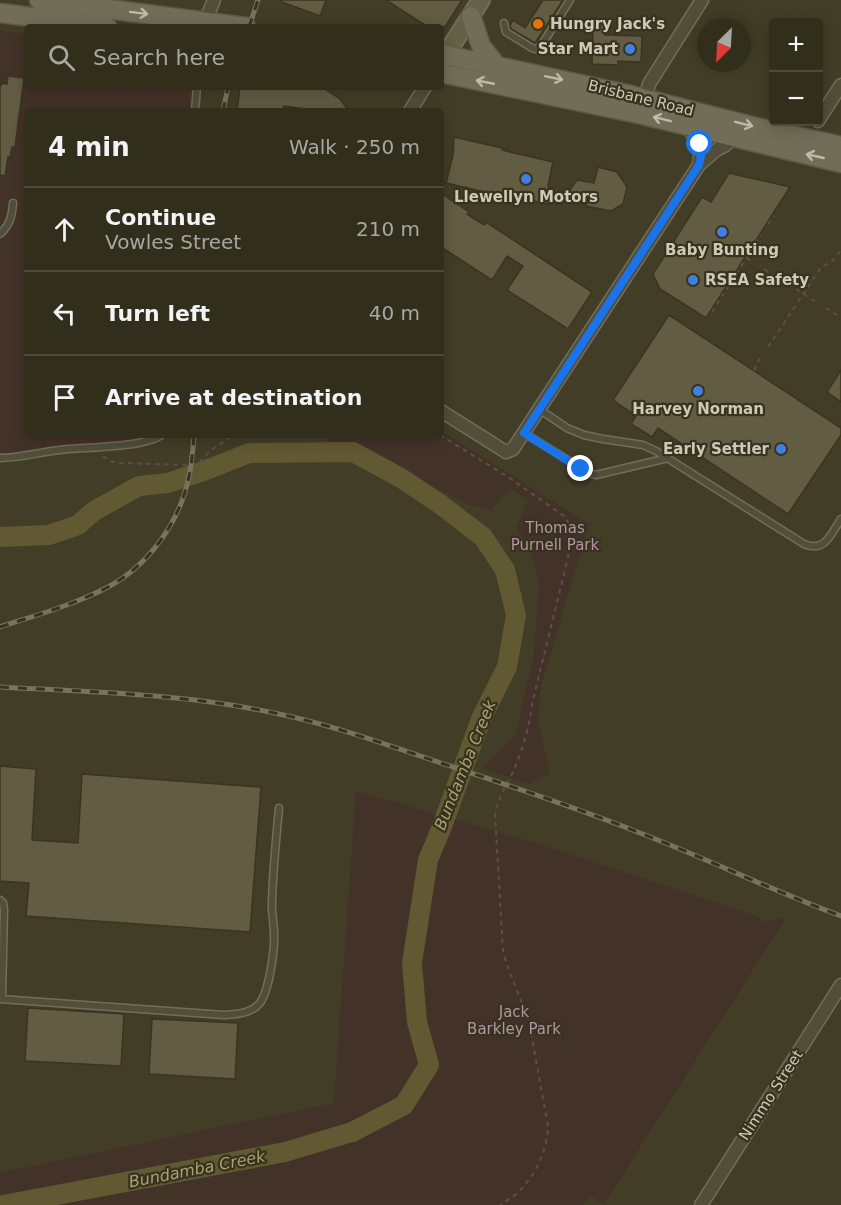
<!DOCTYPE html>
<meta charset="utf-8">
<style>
:root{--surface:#322e1c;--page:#3d3a29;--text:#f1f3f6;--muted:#a8a8a3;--line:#4d4a3b}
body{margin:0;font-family:"DejaVu Sans",sans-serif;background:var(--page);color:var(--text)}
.controls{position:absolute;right:18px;top:18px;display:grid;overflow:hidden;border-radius:6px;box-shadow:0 3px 15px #0003}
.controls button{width:54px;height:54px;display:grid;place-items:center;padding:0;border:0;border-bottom:2px solid var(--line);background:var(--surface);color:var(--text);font:30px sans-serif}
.compass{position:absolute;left:697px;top:18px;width:54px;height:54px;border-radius:50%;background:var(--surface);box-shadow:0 3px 15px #0003;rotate:204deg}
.stop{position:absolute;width:18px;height:18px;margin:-14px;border:4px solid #1a73e8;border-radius:50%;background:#fff}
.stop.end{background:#1a73e8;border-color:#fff;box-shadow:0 2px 6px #0008}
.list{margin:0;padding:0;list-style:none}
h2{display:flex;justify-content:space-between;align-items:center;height:78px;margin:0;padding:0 24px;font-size:26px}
h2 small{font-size:20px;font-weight:400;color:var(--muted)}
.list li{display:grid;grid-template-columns:39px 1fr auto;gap:18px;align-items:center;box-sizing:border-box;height:84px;padding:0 24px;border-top:2px solid var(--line)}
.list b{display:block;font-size:22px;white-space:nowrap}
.list p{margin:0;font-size:20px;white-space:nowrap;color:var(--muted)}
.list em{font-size:20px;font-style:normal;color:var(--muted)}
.icon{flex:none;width:33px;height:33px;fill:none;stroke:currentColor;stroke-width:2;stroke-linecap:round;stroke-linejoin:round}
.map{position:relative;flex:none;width:841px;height:1205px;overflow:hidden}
.search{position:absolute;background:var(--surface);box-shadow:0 3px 15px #0003;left:24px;top:24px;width:420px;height:66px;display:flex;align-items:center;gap:15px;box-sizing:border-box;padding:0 21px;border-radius:6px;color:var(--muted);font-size:22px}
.panel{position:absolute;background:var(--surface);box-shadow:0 3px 15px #0003;left:24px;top:108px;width:420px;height:330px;border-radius:6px}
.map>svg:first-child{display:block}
.green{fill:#433228}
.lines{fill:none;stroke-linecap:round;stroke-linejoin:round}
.river{stroke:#605932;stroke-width:20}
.building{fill:#615c42;stroke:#393521;stroke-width:1.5}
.service-casing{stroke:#726e5b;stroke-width:9}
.minor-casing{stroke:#726e5b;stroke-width:15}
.secondary-casing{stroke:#726e5b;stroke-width:20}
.primary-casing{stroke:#5e5a47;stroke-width:21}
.path{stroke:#604e46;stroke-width:2;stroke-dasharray:4.5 4.5;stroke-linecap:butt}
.service{stroke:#514e3a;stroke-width:6}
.minor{stroke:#514e3a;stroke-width:12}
.secondary{stroke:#656148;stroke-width:16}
.primary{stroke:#716d58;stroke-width:18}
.rail-casing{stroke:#78745c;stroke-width:5}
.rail{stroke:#37331f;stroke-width:3;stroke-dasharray:9;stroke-linecap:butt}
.oneway{stroke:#bebba9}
.route{stroke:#1a73e8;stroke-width:8}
.food-dot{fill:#e8710a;stroke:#37331f;stroke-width:2}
.shop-dot{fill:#3f7fe0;stroke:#37331f;stroke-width:2}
.labels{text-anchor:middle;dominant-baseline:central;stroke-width:4.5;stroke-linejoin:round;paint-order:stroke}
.poi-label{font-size:15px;font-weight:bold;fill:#ccc9b7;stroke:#37331f}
.street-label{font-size:15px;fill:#ccc9b7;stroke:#37331f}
.park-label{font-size:15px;fill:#b692a4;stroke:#37331f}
.water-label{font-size:16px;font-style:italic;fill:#aba170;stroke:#37331f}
</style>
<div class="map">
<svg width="841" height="1205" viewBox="0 0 841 1205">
<rect width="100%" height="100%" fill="#423d26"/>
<g class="green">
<path d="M0 30 27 34V87H190V111H27V435H153L148 438 0 457Z"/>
<path d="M441 431 589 524 541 686 538 720 550 773 529 784 483 768 517 733 524 696 534 655 539 582 531 550 516 528 528 501 510 488 491 511 464 503 365 448 327 442 331 435H441Z"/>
<path d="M356 791 536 843 759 917 763 922 786 918 604 1204 590 1196 583 1205H9L0 1200V1173L334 1103Z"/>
</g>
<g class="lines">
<path class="river" d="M0 537 49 535 78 525 94 511 139 486 168 483 209 469 249 453 353 452 401 478 440 504 483 537 505 570 516 615 507 667 481 719 441 829 428 860 412 963 417 1022 429 1065 404 1105 352 1132 285 1152 3 1205"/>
</g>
<g class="building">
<path d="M279 0H326L320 16 279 1Z"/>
<path d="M386 0H462L445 27H428Z"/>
<path d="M543 0H563L535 43 511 29 510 25 513 20 525 28Z"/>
<path d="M593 24H606L605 35 642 36 641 62 618 61V65L592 64Z"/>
<path d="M8 76 24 78 15 147H12L10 157H8L5 176 0 175V84L2 85 3 83 7 84Z"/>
<path d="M240 87H322L340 99 349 111H306L307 109 284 106 283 111H237Z"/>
<path d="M454 137 502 148V150L553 162 548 186 551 192 548 204 498 193V195L446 183 453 155Z"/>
<path d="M598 167 617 172 627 187 623 204 611 211 586 206 588 199 567 194 577 180 594 183Z"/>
<path d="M729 173 790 187 706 318 660 289 653 274 702 197 711 202Z"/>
<path d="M441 193 469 212 467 214 484 225 486 222 592 292 568 329 507 290 523 266 507 256 492 280 441 247Z"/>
<path d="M669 315 841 428V435L788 514 658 428 652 437 631 424 636 416 613 400Z"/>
<path d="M841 370V402L827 392Z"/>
<path d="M0 766 36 769 32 840 78 843 82 774 261 787 250 932 26 916 29 883 0 881Z"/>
<path d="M28 1008 124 1014 121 1066 25 1061Z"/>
<path d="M152 1019 238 1023 235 1079 149 1074Z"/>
</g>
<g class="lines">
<g class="service-casing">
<g id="service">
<path d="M504 23 506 32 532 48 535 49 541 46 570 0"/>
<path d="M195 111 197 87"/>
<path d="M0 234C10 225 12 216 13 203"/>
<path d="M539 409 567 428 584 435 603 439 643 445 656 451 804 544C825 553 831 534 841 519"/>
<path d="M524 433 589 473 596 475 668 458"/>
<path d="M0 458C20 458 40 452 60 450 84 447 143 448 161 435"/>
<path d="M0 900 3 903 4 910 2 999"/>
<path d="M0 999 224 1015C236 1014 250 1014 259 1004 269 993 275 949 274 933 274 922 271 911 272 901 273 870 276 839 279 808"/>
</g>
</g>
<g class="minor-casing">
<g id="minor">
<path d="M205 22 214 0"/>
<path d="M645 98 649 84 702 0"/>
<path d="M410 111 425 87"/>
<path d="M818 121 841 85"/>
<path d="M686 125C697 140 703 145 699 165"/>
<path d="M441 411 506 452 513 449 699 165 716 150 724 146 735 137"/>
<path d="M701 1205 841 985"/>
</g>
</g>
<g class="secondary-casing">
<path id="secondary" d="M441 62 481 0"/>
</g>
<g class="primary-casing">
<g id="primary">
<path d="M39 0 246 27"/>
<path d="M0 13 107 27"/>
<path d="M471 16 481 46 497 66"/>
<path d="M441 54 626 94 751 126 841 146"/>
<path d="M441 73 639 114 841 163"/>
</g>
</g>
<g class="path">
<path d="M768 224 774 216"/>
<path d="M747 258 754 263"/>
<path d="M764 269 777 278"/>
<path d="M789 284 816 302"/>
<path d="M826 308 840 317"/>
<path d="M712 312 761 235"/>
<path d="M768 347 822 266 831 263 841 250"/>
<path d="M754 370 761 356"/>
<path d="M440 435 508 477 564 516 572 528 571 545 532 704C529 729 522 752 512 774 505 787 498 799 495 814L503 951C509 975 521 997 529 1022L548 1126C547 1151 535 1177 516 1194 512 1198 505 1201 500 1205"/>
<path d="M103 456 110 461 119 463 187 465 199 463 210 451 233 435"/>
<path d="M194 483 199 463"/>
</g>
<use href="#service" class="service"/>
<use href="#minor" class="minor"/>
<use href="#secondary" class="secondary"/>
<use href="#primary" class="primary"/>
<g class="rail-casing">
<g id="rail">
<path d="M249 27 258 0"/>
<path d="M223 111 228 87"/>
<path d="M0 627C36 615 74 605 108 587 149 565 180 522 189 476 192 463 193 449 194 435"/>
<path d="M0 687C93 692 188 694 279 714 332 725 384 744 435 761 504 784 573 806 640 833 708 859 773 891 841 916"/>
</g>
</g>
<use href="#rail" class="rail"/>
</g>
<defs><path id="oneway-shaft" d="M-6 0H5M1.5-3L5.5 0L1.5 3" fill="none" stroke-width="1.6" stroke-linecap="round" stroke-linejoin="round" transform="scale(1.5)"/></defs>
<g class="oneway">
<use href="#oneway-shaft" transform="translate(139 13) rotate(7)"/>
<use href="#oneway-shaft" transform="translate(554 78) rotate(12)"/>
<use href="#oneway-shaft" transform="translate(485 82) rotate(-169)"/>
<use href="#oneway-shaft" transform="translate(662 119) rotate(-166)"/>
<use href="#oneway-shaft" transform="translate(744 124) rotate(14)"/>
<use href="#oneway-shaft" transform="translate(815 156) rotate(-167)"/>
</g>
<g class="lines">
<path class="route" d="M581 469 524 433 699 165 701 156 700 144"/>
</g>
<circle class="food-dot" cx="538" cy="24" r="6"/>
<g class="shop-dot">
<circle cx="630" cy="49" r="6"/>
<circle cx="526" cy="179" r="6"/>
<circle cx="722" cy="232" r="6"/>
<circle cx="693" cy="280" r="6"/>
<circle cx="698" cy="391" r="6"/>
<circle cx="781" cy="449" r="6"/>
</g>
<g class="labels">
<g class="poi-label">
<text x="550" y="24" text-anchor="start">Hungry Jack's</text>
<text x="618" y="49" text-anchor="end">Star Mart</text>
<text x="526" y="197">Llewellyn Motors</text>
<text x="722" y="250">Baby Bunting</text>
<text x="705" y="280" text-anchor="start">RSEA Safety</text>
<text x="698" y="409">Harvey Norman</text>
<text x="769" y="449" text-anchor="end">Early Settler</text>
</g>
<g class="street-label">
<text transform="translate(641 98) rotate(14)">Brisbane Road</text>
<text transform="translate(771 1095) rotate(-57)">Nimmo Street</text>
</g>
<g class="park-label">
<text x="555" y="528">Thomas<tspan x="555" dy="17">Purnell Park</tspan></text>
<text x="514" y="1012">Jack<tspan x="514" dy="17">Barkley Park</tspan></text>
</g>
<g class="water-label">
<text transform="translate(465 765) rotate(-68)">Bundamba Creek</text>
<text transform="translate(197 1169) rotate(-11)">Bundamba Creek</text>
</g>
</g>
</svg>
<div class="controls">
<button>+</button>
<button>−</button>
</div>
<svg class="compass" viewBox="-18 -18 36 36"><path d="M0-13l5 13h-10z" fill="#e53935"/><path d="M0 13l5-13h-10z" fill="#a8a8a3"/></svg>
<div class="stop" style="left:700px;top:144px"></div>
<div class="stop end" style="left:581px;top:469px"></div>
<div class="search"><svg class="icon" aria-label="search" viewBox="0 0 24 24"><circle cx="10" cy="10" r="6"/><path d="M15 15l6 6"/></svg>Search here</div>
<section class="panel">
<h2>4 min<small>Walk · 250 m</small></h2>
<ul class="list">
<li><svg class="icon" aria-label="ahead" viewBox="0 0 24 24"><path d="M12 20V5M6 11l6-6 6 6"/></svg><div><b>Continue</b><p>Vowles Street</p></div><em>210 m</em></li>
<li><svg class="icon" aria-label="left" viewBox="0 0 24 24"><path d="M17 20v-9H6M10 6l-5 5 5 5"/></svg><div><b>Turn left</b></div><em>40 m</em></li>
<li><svg class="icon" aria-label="arrive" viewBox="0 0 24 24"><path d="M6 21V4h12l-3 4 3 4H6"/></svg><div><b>Arrive at destination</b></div></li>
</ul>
</section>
</div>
